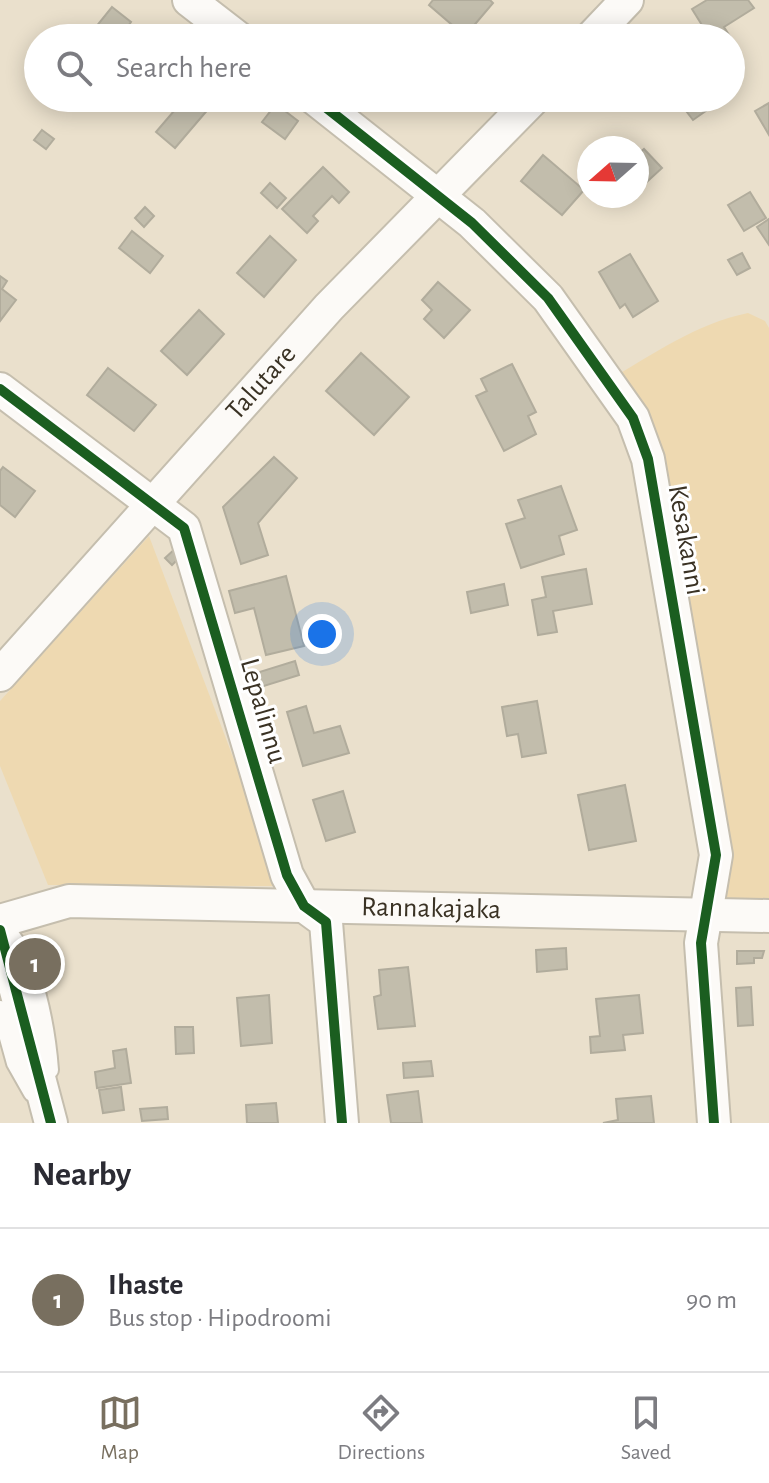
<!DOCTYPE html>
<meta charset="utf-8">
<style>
:root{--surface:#fff;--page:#f7f7f7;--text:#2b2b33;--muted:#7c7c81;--line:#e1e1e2;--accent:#786f5f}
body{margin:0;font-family:"Alegreya Sans",sans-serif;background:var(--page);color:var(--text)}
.compass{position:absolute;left:577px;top:136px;width:72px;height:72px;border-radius:50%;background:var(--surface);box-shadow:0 4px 20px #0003;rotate:250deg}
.you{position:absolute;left:322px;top:634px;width:28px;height:28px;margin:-20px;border:6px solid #fff;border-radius:50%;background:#1a73e8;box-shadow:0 0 0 12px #1a73e833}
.badge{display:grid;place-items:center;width:52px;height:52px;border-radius:50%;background:var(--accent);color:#fff;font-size:26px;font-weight:700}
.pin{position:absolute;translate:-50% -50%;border:4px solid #fff;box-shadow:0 2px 8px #0006}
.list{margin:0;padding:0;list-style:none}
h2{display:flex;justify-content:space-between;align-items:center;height:104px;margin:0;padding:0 32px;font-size:34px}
h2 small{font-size:26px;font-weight:400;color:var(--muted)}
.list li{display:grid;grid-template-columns:52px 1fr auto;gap:24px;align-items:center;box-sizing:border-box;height:144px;padding:0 32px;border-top:2px solid var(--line)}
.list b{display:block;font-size:30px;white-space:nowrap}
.list p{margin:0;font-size:26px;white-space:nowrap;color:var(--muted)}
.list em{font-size:26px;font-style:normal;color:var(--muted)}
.icon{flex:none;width:44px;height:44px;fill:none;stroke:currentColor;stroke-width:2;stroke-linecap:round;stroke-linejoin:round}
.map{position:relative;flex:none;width:769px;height:1123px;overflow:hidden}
.search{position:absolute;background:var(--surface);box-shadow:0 4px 20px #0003;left:24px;right:24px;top:24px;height:88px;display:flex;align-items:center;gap:20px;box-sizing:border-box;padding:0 28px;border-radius:44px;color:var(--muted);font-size:30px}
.sheet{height:248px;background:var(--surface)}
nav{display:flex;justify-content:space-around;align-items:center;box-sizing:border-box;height:112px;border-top:2px solid var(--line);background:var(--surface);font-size:22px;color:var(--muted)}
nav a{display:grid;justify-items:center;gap:4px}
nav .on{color:var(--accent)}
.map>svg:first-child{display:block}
.green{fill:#eed9b1}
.building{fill:#c2bdac;stroke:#b1ac9c;stroke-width:2}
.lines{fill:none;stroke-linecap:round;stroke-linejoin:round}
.lane-casing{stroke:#c5beae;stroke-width:20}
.street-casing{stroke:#c5beae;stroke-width:36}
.lane{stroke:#fcfaf7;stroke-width:16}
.street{stroke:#fcfaf7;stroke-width:32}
.cycleway-casing{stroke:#fff;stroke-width:15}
.cycleway{stroke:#1b5e20;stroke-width:10}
.labels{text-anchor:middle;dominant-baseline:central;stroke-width:6;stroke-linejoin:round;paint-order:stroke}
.street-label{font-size:28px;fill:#3a3224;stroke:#fff}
</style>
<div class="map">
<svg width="769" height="1123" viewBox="0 0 769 1123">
<rect width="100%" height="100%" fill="#eae0cc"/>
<g class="green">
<path d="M748 313 765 321 769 328V915L721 916 690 625 607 381C652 355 697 323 748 313Z"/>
<path d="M149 536 282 886 48 885 0 766V701Z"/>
</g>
<g class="building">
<path d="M433 0H490L493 3 465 36 429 5Z"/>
<path d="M707 0H748L754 8 724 27 736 46 731 49V38H710L692 9Z"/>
<path d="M112 7 131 22 126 29 134 38H107L95 28Z"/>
<path d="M174 98H200L210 107 175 148 156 132 180 104Z"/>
<path d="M416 98H437L429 108Z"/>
<path d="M687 98H703L710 108 693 120 680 103Z"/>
<path d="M769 103V135L755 111Z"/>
<path d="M276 104 298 121 285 139 262 122Z"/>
<path d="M42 130 54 139 46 149 34 140Z"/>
<path d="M644 149 662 168 638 190 637 155Z"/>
<path d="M543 155 584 190 562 215 521 181Z"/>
<path d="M323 167 349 192 339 203 332 196 313 216 318 221 307 233 282 209Z"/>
<path d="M270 183 286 198 277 208 261 193Z"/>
<path d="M750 192 766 218 744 231 728 205Z"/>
<path d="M145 207 154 216 144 227 135 218Z"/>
<path d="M769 219V245L757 227Z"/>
<path d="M132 231 163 256 150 273 119 248Z"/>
<path d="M270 236 296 260 264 297 237 273Z"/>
<path d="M742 253 750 268 737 275 728 260Z"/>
<path d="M630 254 658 301 633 317 625 304 620 308 599 272Z"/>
<path d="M0 276 7 281 2 289 16 300 0 321Z"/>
<path d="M438 282 470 310 444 338 424 319 432 310 422 300Z"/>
<path d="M199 310 224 334 187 375 161 351Z"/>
<path d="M361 353 409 397 374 435 326 391Z"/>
<path d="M512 364 536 412 528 416 536 434 504 451 476 396 487 391 481 379Z"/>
<path d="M108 368 156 405 134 431 87 395Z"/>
<path d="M274 457 297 478 258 523 268 555 241 564 223 507Z"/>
<path d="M3 467 35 491 15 517 0 505V471Z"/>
<path d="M561 486 577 530 559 536 564 554 521 568 506 524 525 518 518 500Z"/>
<path d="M176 548 182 555 172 565 165 558Z"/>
<path d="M586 569 592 604 553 611 557 632 538 635 532 600 546 597 542 577Z"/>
<path d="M286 576 304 646 266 655 254 608 235 613 229 591Z"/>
<path d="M504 584 508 605 471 613 467 592Z"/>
<path d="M295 661 299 675 254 689 250 675Z"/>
<path d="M537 701 546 753 522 757 518 734 507 736 502 707Z"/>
<path d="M306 706 314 733 340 726 349 753 303 766 287 712Z"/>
<path d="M625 785 636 841 589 850 578 795Z"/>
<path d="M343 791 355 832 326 841 313 800Z"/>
<path d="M566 948 567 969 537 972 536 950Z"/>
<path d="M737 951H764L762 958H754V963L737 964Z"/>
<path d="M408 967 415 1026 378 1029 374 997 381 995 379 970Z"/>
<path d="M751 987 753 1025 738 1026 736 988Z"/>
<path d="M269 995 272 1043 241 1046 237 998Z"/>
<path d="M639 995 643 1033 623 1035 625 1050 591 1053 590 1037 600 1036 596 999Z"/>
<path d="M175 1027H193L194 1053 176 1054Z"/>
<path d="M126 1049 131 1083 97 1088 95 1072 115 1068 113 1051Z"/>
<path d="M431 1061 433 1076 404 1078 403 1063Z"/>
<path d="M121 1087 124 1110 103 1113 99 1090Z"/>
<path d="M418 1091 422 1123H391L387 1095Z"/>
<path d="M651 1096 654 1123H603L618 1120 616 1099Z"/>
<path d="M276 1103 278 1123H247L246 1105Z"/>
<path d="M167 1107 168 1119 142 1121 140 1109Z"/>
</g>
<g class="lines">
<g class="lane-casing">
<g id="lane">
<path d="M7 931C35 959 47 1030 50 1070"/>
<path d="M0 1009 15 1063 32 1093"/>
</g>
</g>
<g class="street-casing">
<g id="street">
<path d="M189 0 238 38"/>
<path d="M591 38 627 0"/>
<path d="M314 98 472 223 548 298 633 418 648 459 716 855 701 943 714 1123"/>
<path d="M0 389 184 528 287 875 304 906 326 922 342 1123"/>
<path id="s1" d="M0 675 329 307 534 98"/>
<path id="s2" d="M0 921 69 901 769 916"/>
<path d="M0 930 51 1123"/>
</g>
</g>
<use href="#lane" class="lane"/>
<use href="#street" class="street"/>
<g class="cycleway-casing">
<g id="cycleway">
<path d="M314 98 472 223 548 298 633 418 648 459 716 855 701 943 714 1123"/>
<path d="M0 389 184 528 287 875 304 906 326 922 342 1123"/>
<path d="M0 930 51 1123"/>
</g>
</g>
<use href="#cycleway" class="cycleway"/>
</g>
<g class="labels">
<g class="street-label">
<text stroke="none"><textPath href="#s1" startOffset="392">Talutare</textPath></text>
<text transform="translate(686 540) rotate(80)">Kesakanni</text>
<text transform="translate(263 711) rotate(74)">Lepalinnu</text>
<text stroke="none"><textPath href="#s2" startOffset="434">Rannakajaka</textPath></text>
</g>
</g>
</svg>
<svg class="compass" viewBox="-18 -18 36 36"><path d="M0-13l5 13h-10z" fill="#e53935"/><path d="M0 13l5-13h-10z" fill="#7c7c81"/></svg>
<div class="you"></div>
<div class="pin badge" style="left:35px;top:964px">1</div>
<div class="search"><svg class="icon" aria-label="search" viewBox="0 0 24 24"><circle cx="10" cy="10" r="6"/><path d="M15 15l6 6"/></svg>Search here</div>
</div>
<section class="sheet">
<h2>Nearby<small></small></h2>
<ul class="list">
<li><span class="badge">1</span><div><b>Ihaste</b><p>Bus stop · Hipodroomi</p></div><em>90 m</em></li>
</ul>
</section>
<nav>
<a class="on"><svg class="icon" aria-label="map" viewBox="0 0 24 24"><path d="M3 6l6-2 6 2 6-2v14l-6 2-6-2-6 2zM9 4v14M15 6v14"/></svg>Map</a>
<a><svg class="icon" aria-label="directions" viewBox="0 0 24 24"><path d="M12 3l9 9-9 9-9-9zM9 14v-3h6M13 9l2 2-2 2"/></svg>Directions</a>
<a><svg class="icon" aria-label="saved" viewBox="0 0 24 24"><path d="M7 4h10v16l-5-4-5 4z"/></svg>Saved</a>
</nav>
